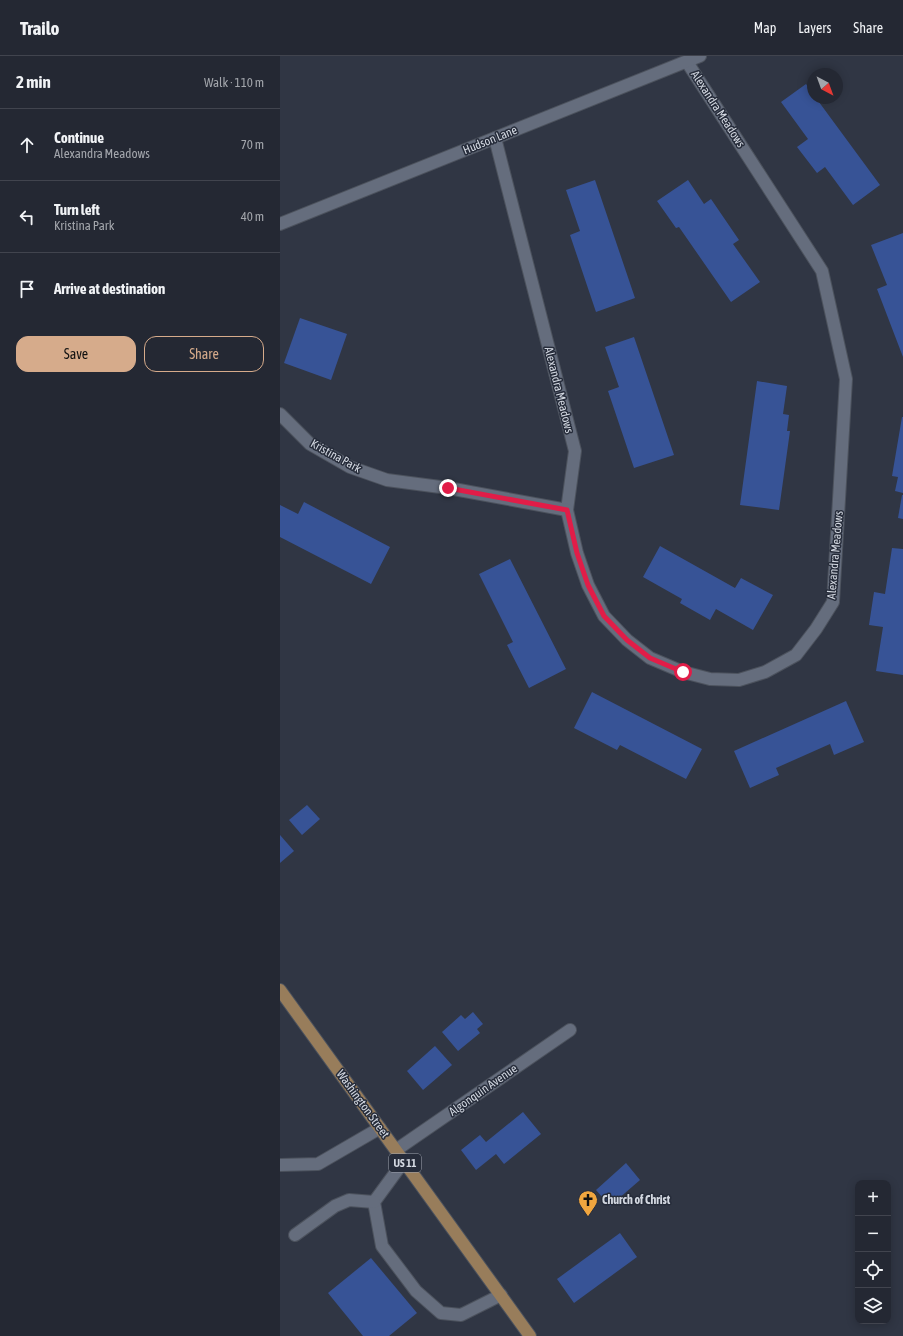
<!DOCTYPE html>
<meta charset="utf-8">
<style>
:root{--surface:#242833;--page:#2c303b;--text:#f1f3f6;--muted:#a3a6ac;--line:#41444e;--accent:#d6ab8b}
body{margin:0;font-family:"Asap Condensed",sans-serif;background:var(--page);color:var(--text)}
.controls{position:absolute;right:12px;bottom:12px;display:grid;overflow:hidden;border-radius:8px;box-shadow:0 2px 10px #0003}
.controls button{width:36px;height:36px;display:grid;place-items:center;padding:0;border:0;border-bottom:1px solid var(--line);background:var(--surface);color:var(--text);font:20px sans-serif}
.compass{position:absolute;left:527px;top:12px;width:36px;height:36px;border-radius:50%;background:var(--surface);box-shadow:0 2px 10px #0003;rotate:139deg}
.stop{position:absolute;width:12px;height:12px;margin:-9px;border:3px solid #e11d48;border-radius:50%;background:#fff}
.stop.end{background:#e11d48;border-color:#fff;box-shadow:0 1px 4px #0008}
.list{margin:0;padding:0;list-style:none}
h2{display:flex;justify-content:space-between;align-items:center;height:52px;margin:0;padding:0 16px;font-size:17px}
h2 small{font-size:13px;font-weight:400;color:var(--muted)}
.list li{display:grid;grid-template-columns:26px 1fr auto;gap:12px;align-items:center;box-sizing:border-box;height:72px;padding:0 16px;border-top:1px solid var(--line)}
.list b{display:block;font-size:15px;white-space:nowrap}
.list p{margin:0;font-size:13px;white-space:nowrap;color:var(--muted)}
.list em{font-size:13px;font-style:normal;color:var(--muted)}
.actions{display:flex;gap:8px;padding:12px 16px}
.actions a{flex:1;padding:9px 0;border:1px solid var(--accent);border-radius:12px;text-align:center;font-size:14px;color:var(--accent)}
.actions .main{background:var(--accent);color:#111}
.icon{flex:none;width:22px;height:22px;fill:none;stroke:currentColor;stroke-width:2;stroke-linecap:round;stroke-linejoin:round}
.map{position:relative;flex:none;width:623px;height:1280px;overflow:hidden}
header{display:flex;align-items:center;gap:24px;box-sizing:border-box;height:56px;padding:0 20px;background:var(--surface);border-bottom:1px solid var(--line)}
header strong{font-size:19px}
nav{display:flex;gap:22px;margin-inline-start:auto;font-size:14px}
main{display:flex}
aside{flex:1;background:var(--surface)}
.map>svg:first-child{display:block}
.building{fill:#375396}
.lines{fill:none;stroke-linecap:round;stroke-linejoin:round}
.minor-casing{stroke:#4c525d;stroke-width:14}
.major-casing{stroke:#4c525d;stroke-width:14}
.minor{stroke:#656d7d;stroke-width:12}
.major{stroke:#987d5b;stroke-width:12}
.route{stroke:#e11d48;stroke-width:5}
.labels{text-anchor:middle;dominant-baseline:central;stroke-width:3;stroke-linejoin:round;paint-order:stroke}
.shield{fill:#262c3a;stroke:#9fa4af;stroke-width:1}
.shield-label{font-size:11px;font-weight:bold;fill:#d3d8e1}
.street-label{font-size:12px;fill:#d3d8e1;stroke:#262c3a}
.poi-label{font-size:12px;font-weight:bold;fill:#d3d8e1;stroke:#262c3a;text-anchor:start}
</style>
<header>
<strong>Trailo</strong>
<nav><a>Map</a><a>Layers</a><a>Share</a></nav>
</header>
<main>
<aside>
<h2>2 min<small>Walk · 110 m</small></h2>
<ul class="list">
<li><svg class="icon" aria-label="ahead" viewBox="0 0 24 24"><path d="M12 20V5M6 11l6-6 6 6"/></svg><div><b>Continue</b><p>Alexandra Meadows</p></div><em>70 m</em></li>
<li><svg class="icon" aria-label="left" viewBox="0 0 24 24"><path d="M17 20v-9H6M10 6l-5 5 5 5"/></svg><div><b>Turn left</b><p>Kristina Park</p></div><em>40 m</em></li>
<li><svg class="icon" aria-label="arrive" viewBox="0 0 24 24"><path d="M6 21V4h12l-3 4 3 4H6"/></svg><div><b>Arrive at destination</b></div></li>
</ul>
<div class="actions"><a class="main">Save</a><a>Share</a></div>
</aside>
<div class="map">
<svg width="623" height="1280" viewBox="0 0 623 1280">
<rect width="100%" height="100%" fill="#303644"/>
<g class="building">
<path d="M526 28 533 37V42H536L600 129 573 149 545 111 537 117 517 91 528 83 501 46Z"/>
<path d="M315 124 355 242 316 256 290 179 300 175 286 134Z"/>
<path d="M408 124 424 148 431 143 459 184 453 188 480 226 451 246 399 171 396 172 377 145Z"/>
<path d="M623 177V301L597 233 607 229 591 189Z"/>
<path d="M20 262 67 278 51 324 4 307Z"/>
<path d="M354 281 394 399 354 412 328 335 339 331 325 291Z"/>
<path d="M477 325 507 330 503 358 509 359 507 375H510L499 454 460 449Z"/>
<path d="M622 361H623V437L615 435 618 421 612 420Z"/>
<path d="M622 439H623V463L618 462Z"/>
<path d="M24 446 110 491 91 528 0 481V449L18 458Z"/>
<path d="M380 490 455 532 461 522 493 539 473 574 436 553 430 564 400 547 402 543 363 521Z"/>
<path d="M612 492 623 493V619L596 615 603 571 589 569 594 536 605 538Z"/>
<path d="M230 503 286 613 249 632 227 589 233 586 199 518Z"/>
<path d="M312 636 422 693 406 723 340 689 337 694 294 672Z"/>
<path d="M566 645 584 686 554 699 550 688 496 712 499 719 470 732 454 695Z"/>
<path d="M27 749 40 763 22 779 9 764Z"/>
<path d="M0 779 14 795 0 807Z"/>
<path d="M193 956 203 968 197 973 200 977 178 995 162 976 181 959 185 963Z"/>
<path d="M155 990 172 1009 143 1034 127 1015Z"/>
<path d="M243 1056 261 1078 224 1108 216 1098 196 1114 181 1094 200 1079 206 1086Z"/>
<path d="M346 1107 360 1124 330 1150 316 1134Z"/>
<path d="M340 1177 357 1201 294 1247 277 1223Z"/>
<path d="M91 1202 137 1257 109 1280H83L48 1237Z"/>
</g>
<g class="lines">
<g class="minor-casing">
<g id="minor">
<path d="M215 82 295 395 287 454 297 497 308 529 324 560 347 584 370 602 403 616 430 623 459 624 485 616 516 599 536 573 553 546 566 323 542 215 407 6"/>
<path d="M0 168 420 0"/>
<path d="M0 358 30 388 70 411 107 424 168 432 287 454"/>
<path d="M116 1094 290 974"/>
<path d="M124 1105 94 1146 102 1190 136 1235 161 1257 181 1259 221 1239"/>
<path d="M0 1109 38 1108 100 1072"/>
<path d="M15 1179 55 1150 69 1144 94 1146"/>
</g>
</g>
<g class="major-casing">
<path id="major" d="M0 934 250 1280"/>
</g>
<use href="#minor" class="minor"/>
<use href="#major" class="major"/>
</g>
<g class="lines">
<path class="route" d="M168 432 287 454 297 497 308 529 324 560 347 584 370 602 403 616"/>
</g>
<defs>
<g id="church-pin" transform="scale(1)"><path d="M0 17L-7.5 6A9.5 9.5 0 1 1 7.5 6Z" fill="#f0a63f" stroke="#262c3a"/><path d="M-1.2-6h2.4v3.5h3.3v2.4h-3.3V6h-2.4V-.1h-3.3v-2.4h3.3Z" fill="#111"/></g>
</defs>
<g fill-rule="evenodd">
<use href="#church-pin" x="308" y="1144"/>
</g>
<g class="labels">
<rect class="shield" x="109" y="1098" width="32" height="18" rx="3"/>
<g class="shield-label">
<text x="125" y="1107">US 11</text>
</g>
<g class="street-label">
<text transform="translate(438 53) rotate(57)">Alexandra Meadows</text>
<text transform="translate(210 84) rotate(-22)">Hudson Lane</text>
<text transform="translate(279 334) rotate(76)">Alexandra Meadows</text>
<text transform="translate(56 400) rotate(29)">Kristina Park</text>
<text transform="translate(555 499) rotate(-85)">Alexandra Meadows</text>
<text transform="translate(203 1034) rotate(-35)">Algonquin Avenue</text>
<text transform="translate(83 1048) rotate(54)">Washington Street</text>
</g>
<g class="poi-label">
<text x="322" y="1144">Church of Christ</text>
</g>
</g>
</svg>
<div class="controls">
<button>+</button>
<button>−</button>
<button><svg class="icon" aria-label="locate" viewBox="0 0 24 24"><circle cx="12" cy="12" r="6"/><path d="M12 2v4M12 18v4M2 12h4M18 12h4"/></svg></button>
<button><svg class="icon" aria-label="layers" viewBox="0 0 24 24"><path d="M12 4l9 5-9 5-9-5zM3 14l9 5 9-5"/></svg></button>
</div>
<svg class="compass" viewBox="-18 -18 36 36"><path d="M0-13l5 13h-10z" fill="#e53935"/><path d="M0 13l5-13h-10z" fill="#a3a6ac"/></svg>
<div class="stop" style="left:403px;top:616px"></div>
<div class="stop end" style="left:168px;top:432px"></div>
</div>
</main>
